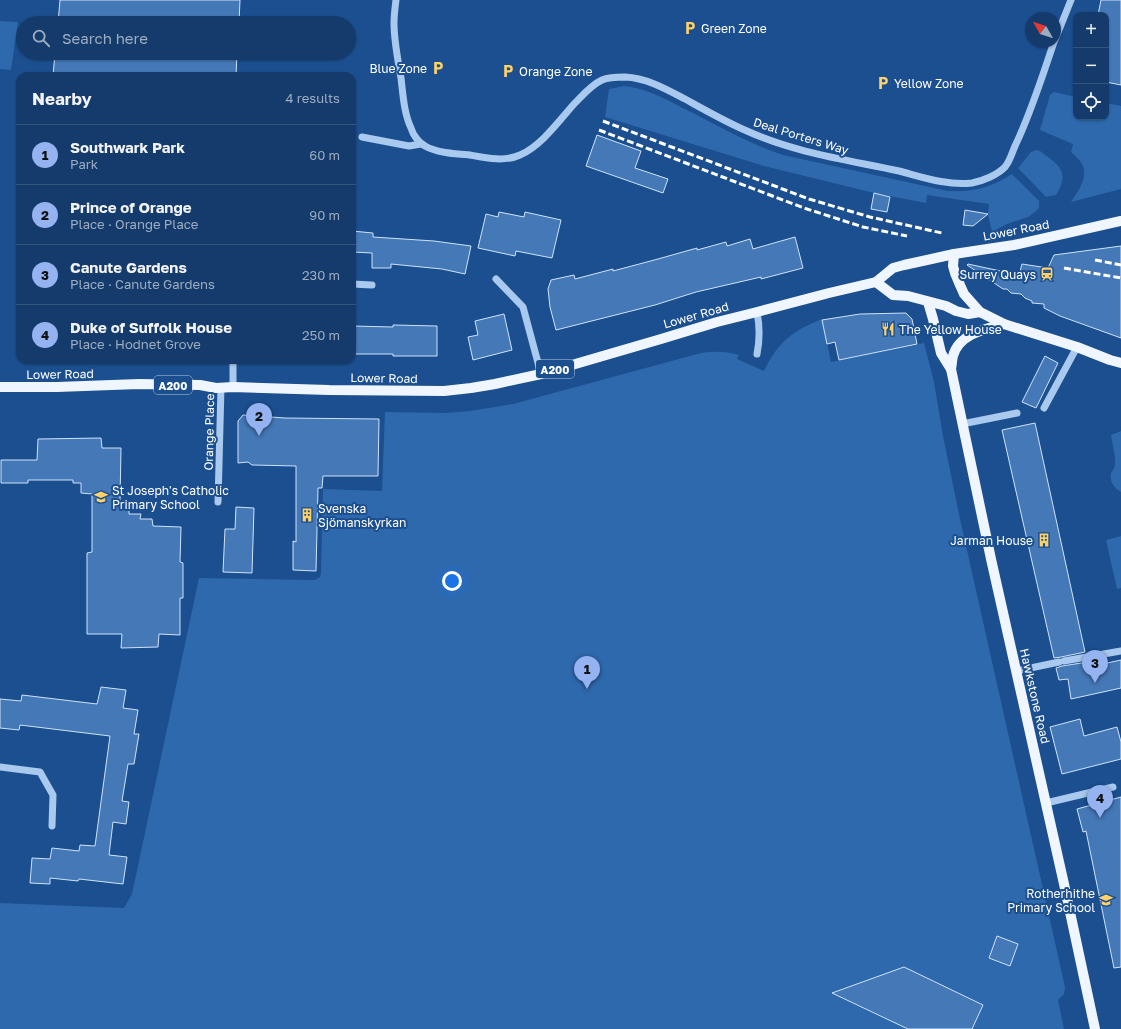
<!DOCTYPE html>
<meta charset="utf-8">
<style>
:root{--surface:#143b6b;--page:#1d4271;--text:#f1f3f6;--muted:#9dadc1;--line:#33557e;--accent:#95b2f1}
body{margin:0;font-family:"Golos Text",sans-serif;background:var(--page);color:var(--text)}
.controls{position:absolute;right:12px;top:12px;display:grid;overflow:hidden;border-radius:8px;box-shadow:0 1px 3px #0004}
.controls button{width:36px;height:36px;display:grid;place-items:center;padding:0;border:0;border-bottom:1px solid var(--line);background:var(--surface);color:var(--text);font:20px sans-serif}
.compass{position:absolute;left:1025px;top:12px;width:36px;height:36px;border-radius:50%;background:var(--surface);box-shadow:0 1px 3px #0004;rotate:309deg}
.you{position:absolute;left:452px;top:581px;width:14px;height:14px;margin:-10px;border:3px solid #fff;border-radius:50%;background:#1a73e8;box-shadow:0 0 0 6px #1a73e833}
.badge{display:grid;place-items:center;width:26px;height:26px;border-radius:50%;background:var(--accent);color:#111;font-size:13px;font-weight:700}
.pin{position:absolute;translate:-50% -33px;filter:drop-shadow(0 1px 2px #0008)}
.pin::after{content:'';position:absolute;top:21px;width:14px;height:12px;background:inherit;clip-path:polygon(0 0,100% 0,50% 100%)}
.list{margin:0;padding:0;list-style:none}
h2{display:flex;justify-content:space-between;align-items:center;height:52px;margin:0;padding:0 16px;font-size:17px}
h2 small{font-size:13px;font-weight:400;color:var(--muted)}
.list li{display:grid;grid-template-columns:26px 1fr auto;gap:12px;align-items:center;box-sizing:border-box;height:60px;padding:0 16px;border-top:1px solid var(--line)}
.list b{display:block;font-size:15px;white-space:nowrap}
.list p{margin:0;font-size:13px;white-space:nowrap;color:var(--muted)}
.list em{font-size:13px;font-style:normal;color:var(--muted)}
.icon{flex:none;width:22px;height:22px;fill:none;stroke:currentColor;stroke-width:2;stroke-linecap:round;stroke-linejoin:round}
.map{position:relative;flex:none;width:1121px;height:1029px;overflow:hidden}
.search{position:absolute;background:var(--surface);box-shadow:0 1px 3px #0004;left:16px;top:16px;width:340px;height:44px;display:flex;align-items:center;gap:10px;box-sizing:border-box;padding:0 14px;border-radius:22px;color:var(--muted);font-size:15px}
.panel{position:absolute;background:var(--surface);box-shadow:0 1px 3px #0004;left:16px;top:72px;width:340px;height:292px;border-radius:12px}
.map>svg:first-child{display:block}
.green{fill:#2e69ad}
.building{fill:#4478b7;stroke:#cfe3fa}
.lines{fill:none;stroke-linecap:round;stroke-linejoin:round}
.minor{stroke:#a9c9ee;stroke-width:7}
.major{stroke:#f0f6ff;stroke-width:10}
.rail{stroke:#fff;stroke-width:3;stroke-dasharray:7 3;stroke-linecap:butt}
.labels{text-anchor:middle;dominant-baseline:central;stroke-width:4;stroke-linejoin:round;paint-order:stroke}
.shield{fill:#1b4f8f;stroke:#bbcadd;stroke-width:1}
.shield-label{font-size:11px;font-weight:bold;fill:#fff}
.poi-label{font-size:12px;fill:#fff;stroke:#1b4f8f;text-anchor:start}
.street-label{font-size:12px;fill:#fff;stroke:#1b4f8f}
</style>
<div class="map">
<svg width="1121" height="1029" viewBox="0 0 1121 1029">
<rect width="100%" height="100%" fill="#1b4f8f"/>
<g class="green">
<path d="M0 21 18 22 11 70 0 69Z"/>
<path d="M624 86C647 88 669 101 689 111 720 127 750 144 783 155L948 191C975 192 990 188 1012 174L1039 201V208L1035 212 1028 217 1007 224 992 232 988 214 989 204 927 195 926 203 874 193 764 166 605 117 609 89Z"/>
<path d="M1054 92 1076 97V117H1106V103L1121 106V189L1071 202C1078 192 1089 176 1082 164 1079 159 1075 156 1071 152L1073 144 1040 130 1050 95Z"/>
<path d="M1036 150 1040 151C1058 164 1071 172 1056 195L1046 197 1018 168 1031 152Z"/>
<path d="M822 319 831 362 924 343 934 382 943 436 960 519 1065 987 1064 994 1058 1000 1064 1029H0V903L124 908 132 894 199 578 310 580H315L320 577 321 573 323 489 382 491 385 412 446 413 470 411 513 404 701 353C714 351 726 351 739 355L737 359 764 371C778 342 792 331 822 319Z"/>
<path d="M1121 431V492C1114 488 1109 481 1111 473 1113 470 1115 468 1115 464 1116 456 1112 444 1111 435Z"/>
<path d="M1121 536V588L1117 589 1106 540Z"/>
</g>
<g class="building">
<path d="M60 0H240L239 23H58Z"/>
<path d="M1101 0H1121V85L1106 82V15H1098Z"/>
<path d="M55 53H237L236 76H53Z"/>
<path d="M597 135 641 151 635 168 668 179 663 193 586 166Z"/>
<path d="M874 193 890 197 887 212 871 209Z"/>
<path d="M965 210 988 214 973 226 963 225Z"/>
<path d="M499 212 524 217 525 212 561 220 552 258 516 251 515 256 478 248 486 214 498 217Z"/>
<path d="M352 231 373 233V237L434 241 471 246 465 274 442 269 391 264V268H372V253L352 252Z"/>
<path d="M795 237 803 268 761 279V277L696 292 655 305 556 330 550 307 548 289 551 280 574 275 575 279 613 269V271L658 259 697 248V250L726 242 727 246 750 239 753 249Z"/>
<path d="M1121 246V338L1060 316 1044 308V304L1032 303V301L1025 298 1021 294 1011 293 1007 289H1003L967 265 968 264 1019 275 1022 264 1048 268 1054 255Z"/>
<path d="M906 313 912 319 917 344 839 360 835 342 827 344 822 320 860 314Z"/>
<path d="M504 314 512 350 473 360 468 337 478 335 475 321Z"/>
<path d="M393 325 437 326V356H393V354H352V326L393 327Z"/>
<path d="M1045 356 1058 363 1036 408 1022 402Z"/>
<path d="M243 415 285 418 379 419 378 476H323L322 488H318L316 571 293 570V541L296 542V466L252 465 248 462 238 463V421Z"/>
<path d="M1035 423 1085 652 1061 657 1054 658 1002 430Z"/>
<path d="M101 438 102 448H121L120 501H129V514H141L140 519H152L153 526 181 527 180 562 183 563V598H180V635L159 634 158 647 121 648 122 634H87V553L92 552V494L81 493V483H73V480H28V483H1V460H37L38 439Z"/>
<path d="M236 507 254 508 252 573 223 572 225 529H235Z"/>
<path d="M1121 660V688L1071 699 1068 679 1059 680 1056 668 1062 666 1088 662 1089 667Z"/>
<path d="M101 687 126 690 123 708 138 710 134 734H139L134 764H128L122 801 129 802 126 824 113 822 109 855 127 857 123 884 79 879 78 881 50 878V884L30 883 32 858 50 859 52 848 79 851 80 845 95 846 110 736 20 725 19 730 0 728V699L21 701 22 695 97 704Z"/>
<path d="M1080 719 1084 736 1117 727 1121 742V759L1062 774 1050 727Z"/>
<path d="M1121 797V967L1114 968 1086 831 1083 832 1077 809Z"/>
<path d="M997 936 1018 944 1010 966 989 958Z"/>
<path d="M904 967 983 1005 972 1029H908L832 993Z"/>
</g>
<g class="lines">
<g class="minor">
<path d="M396 0C395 8 394 15 394 23 394 42 398 60 401 78 403 95 404 113 411 128 413 135 419 143 425 146 437 153 456 154 470 155 486 158 505 162 520 155 541 146 559 121 574 104 582 96 591 85 602 80 609 77 617 77 625 77 647 78 666 89 685 99 705 110 726 122 747 131 795 153 848 160 899 171 922 177 948 186 972 183 983 181 997 175 1005 167 1010 161 1012 153 1015 146 1031 113 1042 77 1054 42"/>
<path d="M1055 40 1071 0"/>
<path d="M362 137 409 146 421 144"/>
<path d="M496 279 523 307 541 374"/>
<path d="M352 284 372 285"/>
<path d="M757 354C760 339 760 327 757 312"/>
<path d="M233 387V360"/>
<path d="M1044 408 1077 347"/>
<path d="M962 424 1017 413"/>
<path d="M218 502 221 387"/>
<path d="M1064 661 1121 651"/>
<path d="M1016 671 1059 662"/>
<path d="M0 767 40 772 53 795 52 826"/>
<path d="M1046 803 1113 787"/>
</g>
<g class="major">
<path d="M954 254 953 266 955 273 960 285 964 294 980 312 1004 324 1077 347 1110 360 1121 363"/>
<path d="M876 282 893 295 908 296 946 306 956 311 968 314 980 312"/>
<path d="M928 302 933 319 941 353 951 369"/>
<path d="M1004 324C985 329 959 334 953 356 952 360 952 364 951 369L991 559 1064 884 1095 1029"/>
<path d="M0 387H57L139 384 200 385 216 388 233 387 329 390 444 391 471 388 495 384 541 374 661 339 717 322 757 312 829 293 876 282 893 268 904 265 954 254 1014 245 1121 221"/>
</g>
<g class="rail">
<path d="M603 121 809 199 870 217 942 233"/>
<path d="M599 130 804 208 863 227 907 236"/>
<path d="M1095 260 1121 265"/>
<path d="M1064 268 1121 278"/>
</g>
</g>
<defs>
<g id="parking-bare" transform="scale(1.08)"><path d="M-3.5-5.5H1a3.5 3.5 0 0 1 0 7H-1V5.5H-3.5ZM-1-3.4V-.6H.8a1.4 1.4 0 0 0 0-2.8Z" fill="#ffd166" stroke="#1b4f8f" stroke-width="2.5" paint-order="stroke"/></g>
<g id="station-bare" transform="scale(1.08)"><path d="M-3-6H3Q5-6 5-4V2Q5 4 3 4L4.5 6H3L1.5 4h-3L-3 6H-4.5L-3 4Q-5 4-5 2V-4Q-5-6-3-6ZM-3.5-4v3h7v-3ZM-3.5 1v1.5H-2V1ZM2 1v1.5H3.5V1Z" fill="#ffd166" stroke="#1b4f8f" stroke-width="2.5" paint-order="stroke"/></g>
<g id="restaurant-bare" transform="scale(1.08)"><path d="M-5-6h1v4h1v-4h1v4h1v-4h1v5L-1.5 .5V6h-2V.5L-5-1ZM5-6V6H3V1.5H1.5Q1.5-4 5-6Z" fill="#ffd166" stroke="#1b4f8f" stroke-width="2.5" paint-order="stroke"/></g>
<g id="school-bare" transform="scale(1.08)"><path d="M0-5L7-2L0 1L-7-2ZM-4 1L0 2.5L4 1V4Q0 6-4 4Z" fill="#ffd166" stroke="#1b4f8f" stroke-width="2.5" paint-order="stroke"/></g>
<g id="building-bare" transform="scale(1.08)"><path d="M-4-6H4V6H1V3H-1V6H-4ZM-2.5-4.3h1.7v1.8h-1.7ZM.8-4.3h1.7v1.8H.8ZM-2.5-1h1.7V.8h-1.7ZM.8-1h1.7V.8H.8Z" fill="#ffd166" stroke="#1b4f8f" stroke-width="2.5" paint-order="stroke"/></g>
</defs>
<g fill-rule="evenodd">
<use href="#parking-bare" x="690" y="28"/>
<use href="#parking-bare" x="438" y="68"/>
<use href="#parking-bare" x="508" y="71"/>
<use href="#parking-bare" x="883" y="83"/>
<use href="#station-bare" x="1047" y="274"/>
<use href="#restaurant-bare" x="888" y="329"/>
<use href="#school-bare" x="101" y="497"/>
<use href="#building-bare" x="307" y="515"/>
<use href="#building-bare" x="1044" y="540"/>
<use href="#school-bare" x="1106" y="900"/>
</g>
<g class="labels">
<g class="shield">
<rect x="536" y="360" width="38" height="18" rx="3"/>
<rect x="154" y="376" width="38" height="18" rx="3"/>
</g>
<g class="shield-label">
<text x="555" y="369">A200</text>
<text x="173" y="385">A200</text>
</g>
<g class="poi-label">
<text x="701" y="28">Green Zone</text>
<text x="427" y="68" text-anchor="end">Blue Zone</text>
<text x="519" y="71">Orange Zone</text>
<text x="894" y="83">Yellow Zone</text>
<text x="1036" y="274" text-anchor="end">Surrey Quays</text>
<text x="899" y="329">The Yellow House</text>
<text x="112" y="490">St Joseph's Catholic<tspan x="112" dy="14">Primary School</tspan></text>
<text x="318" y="508">Svenska<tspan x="318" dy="14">Sjömanskyrkan</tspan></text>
<text x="1033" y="540" text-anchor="end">Jarman House</text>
<text x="1095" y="893" text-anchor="end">Rotherhithe<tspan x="1095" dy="14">Primary School</tspan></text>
</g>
<g class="street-label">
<text transform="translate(801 136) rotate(17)">Deal Porters Way</text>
<text transform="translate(1016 230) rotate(-11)">Lower Road</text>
<text transform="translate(696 315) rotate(-16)">Lower Road</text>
<text transform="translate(60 374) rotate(-1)">Lower Road</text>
<text transform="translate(384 378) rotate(1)">Lower Road</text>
<text transform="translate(209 432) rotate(-89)">Orange Place</text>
<text transform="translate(1035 696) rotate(77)">Hawkstone Road</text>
</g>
</g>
</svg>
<div class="controls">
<button>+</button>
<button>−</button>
<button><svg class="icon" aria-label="locate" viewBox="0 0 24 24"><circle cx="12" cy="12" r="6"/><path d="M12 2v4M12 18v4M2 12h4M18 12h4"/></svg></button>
</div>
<svg class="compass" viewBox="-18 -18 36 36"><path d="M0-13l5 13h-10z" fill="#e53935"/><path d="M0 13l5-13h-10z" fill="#9dadc1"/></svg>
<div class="you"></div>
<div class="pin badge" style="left:587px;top:689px">1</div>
<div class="pin badge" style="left:259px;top:436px">2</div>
<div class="pin badge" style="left:1095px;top:683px">3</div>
<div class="pin badge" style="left:1100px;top:818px">4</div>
<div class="search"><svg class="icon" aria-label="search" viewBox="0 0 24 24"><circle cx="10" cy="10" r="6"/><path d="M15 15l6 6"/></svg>Search here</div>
<section class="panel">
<h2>Nearby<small>4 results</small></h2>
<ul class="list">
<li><span class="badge">1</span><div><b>Southwark Park</b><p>Park</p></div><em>60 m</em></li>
<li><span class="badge">2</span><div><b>Prince of Orange</b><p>Place · Orange Place</p></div><em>90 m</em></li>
<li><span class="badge">3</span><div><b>Canute Gardens</b><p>Place · Canute Gardens</p></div><em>230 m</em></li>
<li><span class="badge">4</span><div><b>Duke of Suffolk House</b><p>Place · Hodnet Grove</p></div><em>250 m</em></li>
</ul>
</section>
</div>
